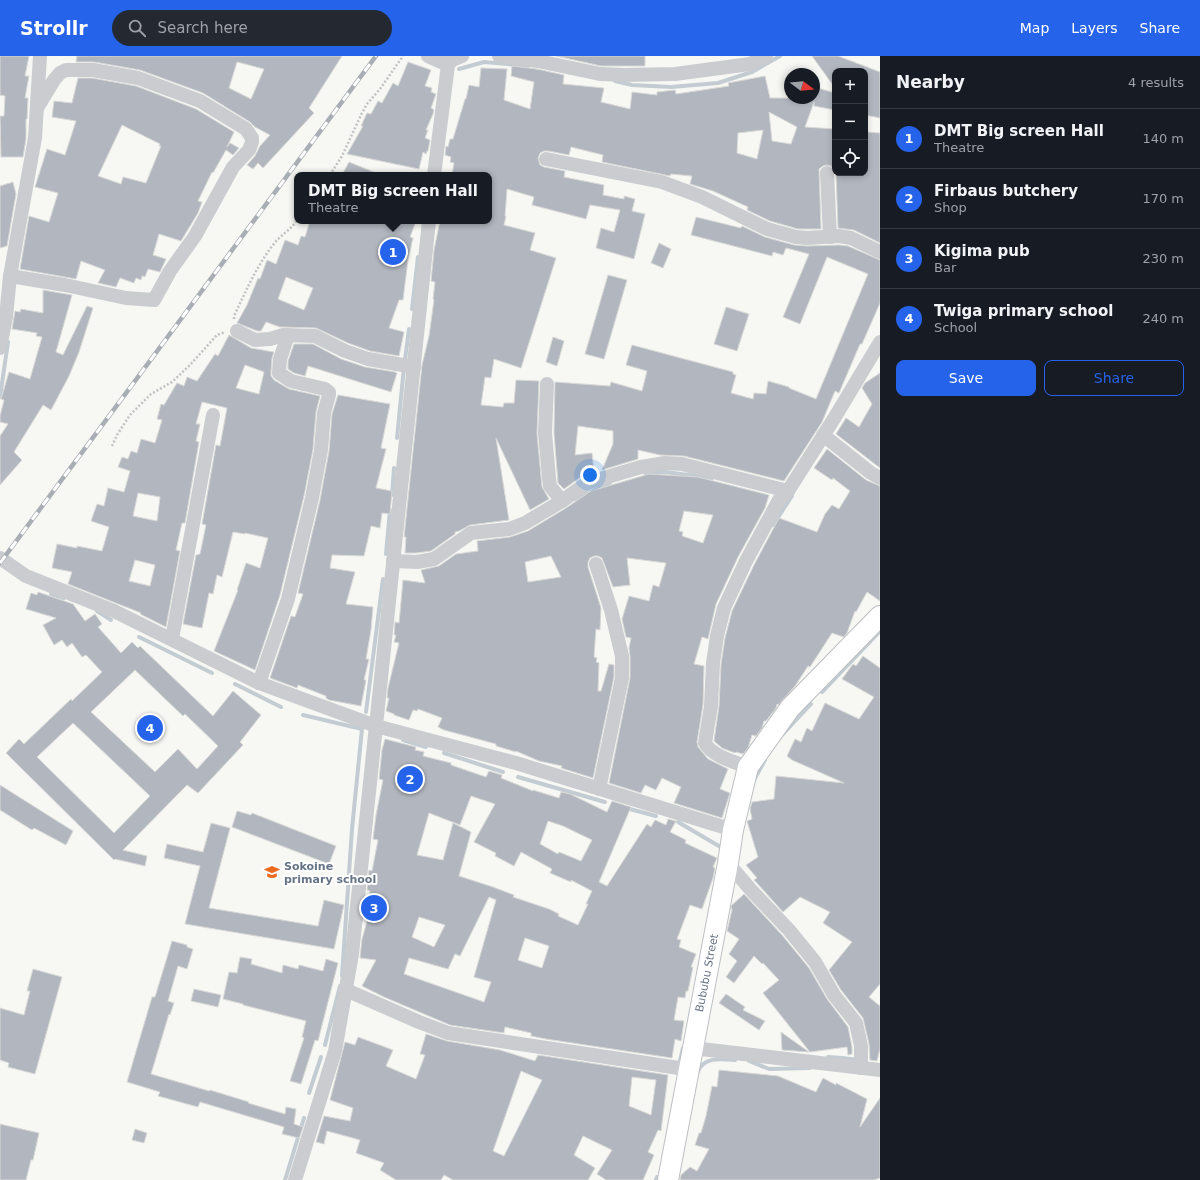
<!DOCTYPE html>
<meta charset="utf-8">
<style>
:root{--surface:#171b24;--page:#242831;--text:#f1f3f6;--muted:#9ea1a6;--line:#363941;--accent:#2563eb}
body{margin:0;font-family:"DejaVu Sans",sans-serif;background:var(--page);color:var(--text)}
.controls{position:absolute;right:12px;top:12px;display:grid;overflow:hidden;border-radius:8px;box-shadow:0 2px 6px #0003}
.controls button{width:36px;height:36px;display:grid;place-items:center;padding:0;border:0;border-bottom:1px solid var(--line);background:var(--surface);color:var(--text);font:20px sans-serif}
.compass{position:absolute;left:784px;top:12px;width:36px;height:36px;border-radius:50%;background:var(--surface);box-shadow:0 2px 6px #0003;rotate:106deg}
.you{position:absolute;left:590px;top:419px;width:14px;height:14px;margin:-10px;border:3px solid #fff;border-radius:50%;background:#1a73e8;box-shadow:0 0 0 6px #1a73e833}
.badge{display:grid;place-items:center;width:26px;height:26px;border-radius:50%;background:var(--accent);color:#fff;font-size:13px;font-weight:700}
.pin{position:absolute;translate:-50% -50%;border:2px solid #fff;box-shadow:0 1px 4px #0006}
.popup{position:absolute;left:294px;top:116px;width:198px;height:52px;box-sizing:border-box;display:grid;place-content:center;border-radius:8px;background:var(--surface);filter:drop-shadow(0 1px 3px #0005);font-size:13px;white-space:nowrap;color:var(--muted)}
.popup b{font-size:15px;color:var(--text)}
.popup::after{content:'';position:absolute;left:50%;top:100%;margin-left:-8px;border:8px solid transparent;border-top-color:var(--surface)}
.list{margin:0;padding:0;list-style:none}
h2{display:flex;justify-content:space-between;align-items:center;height:52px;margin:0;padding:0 16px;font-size:17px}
h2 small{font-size:13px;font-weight:400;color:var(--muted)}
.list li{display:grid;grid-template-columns:26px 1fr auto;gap:12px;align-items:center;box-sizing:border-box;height:60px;padding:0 16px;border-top:1px solid var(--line)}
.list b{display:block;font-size:15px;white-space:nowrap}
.list p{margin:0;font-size:13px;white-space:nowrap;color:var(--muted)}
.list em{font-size:13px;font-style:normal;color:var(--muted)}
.actions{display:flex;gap:8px;padding:12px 16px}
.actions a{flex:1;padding:9px 0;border:1px solid var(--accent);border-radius:8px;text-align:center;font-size:14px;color:var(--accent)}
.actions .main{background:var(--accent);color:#fff}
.icon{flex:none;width:22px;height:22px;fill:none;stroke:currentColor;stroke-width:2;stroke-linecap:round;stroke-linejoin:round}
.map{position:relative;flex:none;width:880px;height:1124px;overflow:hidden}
header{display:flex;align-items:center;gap:24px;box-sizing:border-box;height:56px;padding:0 20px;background:var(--accent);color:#fff}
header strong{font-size:19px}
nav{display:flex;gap:22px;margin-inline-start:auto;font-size:14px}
.search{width:280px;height:36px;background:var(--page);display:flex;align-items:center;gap:10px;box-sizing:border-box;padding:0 14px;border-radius:22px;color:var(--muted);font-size:15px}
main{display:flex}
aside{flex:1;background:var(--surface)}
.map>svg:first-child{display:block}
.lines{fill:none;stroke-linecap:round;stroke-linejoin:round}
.stream{stroke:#c3ccd2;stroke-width:4}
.building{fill:#b2b7bf;stroke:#d9d9d7;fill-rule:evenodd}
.secondary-casing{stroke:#bcbfc4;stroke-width:22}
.path{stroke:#c1c2c5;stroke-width:2.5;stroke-dasharray:2 2;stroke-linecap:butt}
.street{stroke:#caccd0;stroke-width:14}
.secondary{stroke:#fff;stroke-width:20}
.rail-casing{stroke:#a9adb4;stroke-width:4.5}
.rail{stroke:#fff;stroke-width:3;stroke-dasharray:9;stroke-linecap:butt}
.labels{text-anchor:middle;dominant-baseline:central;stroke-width:4;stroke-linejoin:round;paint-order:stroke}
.poi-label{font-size:11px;font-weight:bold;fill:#657387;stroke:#fff;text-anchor:start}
.street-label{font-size:11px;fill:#657387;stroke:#fff}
</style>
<header>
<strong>Strollr</strong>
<div class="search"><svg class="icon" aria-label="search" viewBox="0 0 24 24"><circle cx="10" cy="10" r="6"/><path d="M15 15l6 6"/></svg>Search here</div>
<nav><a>Map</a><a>Layers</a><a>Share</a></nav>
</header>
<main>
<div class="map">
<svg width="880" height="1124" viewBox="0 0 880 1124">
<rect width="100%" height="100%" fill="#f7f8f4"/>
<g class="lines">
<g class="stream">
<path d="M459 13 484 6 528 10"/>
<path d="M615 25 632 29 671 31 718 27 752 16 780 0"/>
<path d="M412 253 418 201"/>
<path d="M0 341 8 286"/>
<path d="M397 382 404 311 409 273"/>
<path d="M645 417 665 416 712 422"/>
<path d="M392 439 394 412"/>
<path d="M576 443 610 427"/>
<path d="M773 469 792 440"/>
<path d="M386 498 390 454"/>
<path d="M51 538 64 542"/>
<path d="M97 555 111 564"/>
<path d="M139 581 212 617"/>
<path d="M235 628 281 651"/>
<path d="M822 636 880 575"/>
<path d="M366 656 383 523"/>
<path d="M303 659 362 673 352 773 342 920"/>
<path d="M783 678 811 648"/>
<path d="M403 684 426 691"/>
<path d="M444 697 503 716"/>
<path d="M518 721 605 746"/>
<path d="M754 724 765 704"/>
<path d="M626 752 656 760"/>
<path d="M678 766 724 793"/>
<path d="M325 989 340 930"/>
<path d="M828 1001 842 1002 859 1004"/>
<path d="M749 1005 769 1013 810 1012"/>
<path d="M679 1009 683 992"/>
<path d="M698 1016C703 1000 723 1003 735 1004"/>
<path d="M309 1037 321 1001"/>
<path d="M285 1124 304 1062"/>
<path d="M656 1124 657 1121"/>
</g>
</g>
<g class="building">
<path d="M0 0H29L25 20H29L25 42H28L27 63H26V83L23 101H1L0 60H4L5 40 0 39Z"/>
<path d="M77 0H342L309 52 314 57 263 112 258 107 253 113 247 109 255 100 260 90 270 79 255 71 250 66 203 37 140 14 94 6H76ZM237 6 264 13 251 43 229 32Z"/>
<path d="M556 0H645V10H601Z"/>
<path d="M812 0H838L880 16V62L865 59V15H835V32Z"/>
<path d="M408 6 431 14 425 30 432 32 431 36 436 38 431 52 434 54 433 58 426 74H428L425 82 430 84 428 95H427L426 98 423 96 419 113 347 98 363 70H361L367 57 371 58 378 45 382 47 393 27 398 30Z"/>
<path d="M512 10 537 13 564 19 563 28 604 32 601 46 630 53 632 36 657 39V36L675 34 676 38 729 30 728 27 765 20 770 42H814V31L835 37V54L814 50V46L805 71 835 73V115L831 110 827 109 823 110 819 113 821 173H798L770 165 747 154 748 151 713 135 690 128 692 120 671 118 670 120 602 106 603 99 571 91 569 99 548 95H544L540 97 538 102 540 109 544 111 565 115 564 121 604 129 603 139 624 143V140L635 143 632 155 645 158 634 203 596 192 601 172 614 176 620 154 590 149 586 163 532 149 534 141 507 133 505 160H506L504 169 535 177 530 194 556 202 521 312 494 303 491 322 485 321 481 349 503 351 504 347H514L516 324 539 325 537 378 542 431 549 443 530 454 496 382 509 464 470 469 459 475 455 476V478L431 495 416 497H405L406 481H404L422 309 429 280 434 244 433 243 435 226 431 225 434 194 440 165H489V126L491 119H452L454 107 450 106 451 101 445 99 446 90 448 91 450 83H453L465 43H466L469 29 479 31 481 12 507 13 504 44 530 53 534 26 511 20ZM769 56 797 71 791 88 772 85ZM763 74 757 103 737 97 738 77Z"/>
<path d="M78 22H92L136 30 196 53 234 76 227 91 230 87 239 92 233 99 226 94 213 117 212 116 198 145 202 146 198 157 181 185 159 178 153 199 166 203 160 216 148 213 145 221 142 220 141 224 136 222 134 227 120 222 116 231 98 227 105 214 81 205 76 223 20 213 29 160 49 166 58 137 35 131 47 93 65 99 76 65 52 61 54 45 72 47ZM122 69 160 88 159 90H161L146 127 123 121 121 128 98 120Z"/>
<path d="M865 76 880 77V187L854 174 838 172 836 117H865Z"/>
<path d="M349 106 381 119H342Z"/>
<path d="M13 126 16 138 7 190 0 192V130Z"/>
<path d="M696 161 741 172 742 170 765 181 794 189 807 190 839 189 848 190 880 204V247L862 288H860L839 337 835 335 822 366 784 425 684 400 660 399 638 394V403L602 414 613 388V375L578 370 575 399 592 397 594 416 582 420 564 433 558 427 554 377 555 326 610 330 611 326 642 335 647 315 626 309 632 289 733 316V318L736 319 731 337 753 343 754 337 766 338 768 325 789 331V332L816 343 868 218 827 201 800 268 783 261 809 198 786 192 783 199 773 196 772 200 691 179Z"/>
<path d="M310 165H416L410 181 413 182 408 204 403 244H399L389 272 404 276 399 300 370 295 348 287 316 272 280 271 266 266 261 275H257L237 267 247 249 258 222 260 223 267 204 276 208 285 184 298 189 301 180 305 181ZM286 221 313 232 304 254 278 243Z"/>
<path d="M659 187 671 193 663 212 651 207Z"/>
<path d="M608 219 627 224 604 303 585 298Z"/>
<path d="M43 234 72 239 56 296 63 299 87 250 93 252 79 296 69 320 51 354 43 349 14 396 22 404 0 429V380L8 368 0 366V360L4 344 1 343 9 316 30 323 42 281 36 280 37 277 12 273 15 255 20 256 21 253 43 257Z"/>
<path d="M726 251 749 258 737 295 714 288Z"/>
<path d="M229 279 251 292 274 296 272 302 271 316V320L274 324 289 333 320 340 316 356 313 393 304 440 280 539 255 614 214 595 238 534H237L246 507 260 512 268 482 245 477V478L233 476 222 521 217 519 213 538 209 537 202 572 183 568 196 499 200 498 206 469 202 468 216 389 220 390 227 352 202 346 196 368H200L196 385 199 386 185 467H182L176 494 180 495 166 571 140 558 141 557 68 528 72 516 52 512 57 488 77 492V490L102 495 109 471 91 465 97 448 104 450 108 432 124 436 130 415 118 411 122 401 128 403 131 395 137 397 141 383 155 387 162 364 157 363 161 348 164 349 177 327 184 330 187 321 197 325 215 298 218 300ZM245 309 264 316 259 338 236 332ZM138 437 160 441 157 465 133 460ZM135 504 155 509 150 530 129 525Z"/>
<path d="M553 281 564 285 557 310 546 306Z"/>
<path d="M294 288H313L341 303 365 311 395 316 397 317 391 336 308 310 305 320 294 317 288 313V305Z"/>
<path d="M880 317V412L836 378 846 362 859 371 872 348 862 332 865 327Z"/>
<path d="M338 339 390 348 381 392 386 393 376 432 392 435 390 458 382 457 380 472 371 470 364 500 332 499 330 512 355 516 346 548 373 551 371 574 366 603H369L364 624H366L361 650 329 644 326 642V640L298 629 297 632 270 622 291 560 295 561 303 538 298 537 320 444 329 395 332 358Z"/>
<path d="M827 393 866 424 880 430V545L867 536 856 556 855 555 847 577 844 581 832 577 810 611 808 610 795 630 778 649 777 648 776 652 766 665H764L762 672 756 680 752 679 748 692 743 698 736 696 735 697 722 692 714 685 719 650 721 608 725 582 732 555 754 509 779 462 817 476 825 458 832 449 839 453 850 435 833 422 832 424 814 412Z"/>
<path d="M649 418 698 421 769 439 765 452 738 501 716 548 708 583 702 581 694 608 704 610 703 649 697 686 698 691 708 703 728 713 720 733 730 737 722 762 674 747 681 731 662 722 656 734 645 729 641 737 609 727 630 622V600L629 592 631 582 626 581 622 563 629 540 649 545 653 529 659 531 666 507 627 502 630 529 613 531 602 502 598 500H594L590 502 588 506V511L601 552 600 574 596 573 594 601 597 602 596 606 599 607 598 635H601L609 608 614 609V621L593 722 561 712 562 710 539 705 516 695V696L496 690V688L444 674 438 671 442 662 418 653 417 655 413 654 409 664 394 659V658L386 655 389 642H387L388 632 399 587 394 586 396 579H394L395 566 399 567 403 524 425 527 421 514 439 510 456 498 478 495 477 485 510 481 528 475 566 452 591 435ZM684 455 713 459 703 487 682 480 683 476 679 475ZM551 500 561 521 528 526 525 506Z"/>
<path d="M38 536 73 548 85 565 95 558 102 568 98 571 121 597 132 586 138 592 140 590 213 660 233 635 261 659 240 686 243 689 198 737 187 729 123 794 147 800 145 810 115 803 114 804 6 697 19 683 24 688 71 643 72 645 102 616 86 599 82 601 72 587 67 591 62 584 54 589 43 569 56 562 26 553 31 537 37 539ZM135 614 183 660 185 658 218 690 197 713 178 693 155 716 91 656ZM73 667 150 740 114 777 37 701Z"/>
<path d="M863 600 880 612V928L869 941 880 950V993L877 1005 870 1004 869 988 863 962 841 934 829 914 852 886 823 867 830 856 800 841 783 856 756 826 754 824 757 822 746 809 758 801 747 765 752 763 750 753 752 746 774 743 776 720 844 727 792 704 787 700 795 683 801 686 807 672 812 675 825 647 859 663 874 641 842 623 853 608 856 610Z"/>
<path d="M385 683 416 691 415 694 424 696 423 700 451 707V709L486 721 489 715 502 719 501 722 533 735V734L559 742 561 736 570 738 607 756 612 745 631 751 599 826 607 830 647 768 651 771 655 764 666 769 668 763 676 765 670 776 686 784 685 787 717 802 713 811 715 812 713 822 702 853 690 849 677 883 681 884 679 891 696 898 691 911H693L688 935H686L685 942 678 941 674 964 684 965 681 985 675 983 672 1002 546 983 531 980V977L505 971 504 977 450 969 384 941 362 930 376 904 360 902 362 883 368 862 365 861 370 835 367 834 369 814 372 815 378 784 373 783 376 759 383 724 379 723 382 694ZM471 740 495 748 474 786 496 797 495 800 514 810 521 796 552 813 550 817 571 826V824L592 835 586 848H588L578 869 558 860 559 858 549 853 513 841 514 839 493 831 459 820 471 776 453 767 443 804 417 799 429 757 460 769ZM548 765 563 770 592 784 581 805 559 796 558 798 540 788ZM489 841 496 844 474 921 491 926 484 946 404 918 409 902 448 913 455 898 460 900ZM419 861 445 869 434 891 412 881ZM525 882 549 890 542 912 518 904Z"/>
<path d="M0 729 73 775 66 789 34 772 32 774 0 754Z"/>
<path d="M237 755 251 759 252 757 336 790 329 808 232 771Z"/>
<path d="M211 767 230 772 209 852 318 870 324 844 344 849 334 893 185 868 200 810 164 802 167 788 203 796Z"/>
<path d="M744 838 782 879 809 912 827 943 848 971 852 991V998L848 999 847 991 810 996 763 937 779 924 763 907 762 908 754 900 734 927 726 921 737 905 729 898 739 883 727 875 732 854 731 850Z"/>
<path d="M172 885 187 889V891L193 893 187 913 178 910 168 945 174 947 170 959 169 958 151 1018 209 1035 210 1034 249 1046 248 1047 285 1058 286 1051 296 1053 294 1068 303 1071 299 1082 282 1078 284 1071 200 1046 198 1051 158 1040 160 1036 127 1026 152 941H155Z"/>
<path d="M240 901 252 903 251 908 282 917 283 909 298 913 299 909 323 915 326 903 338 907 318 985 315 984 301 1028 290 1025 304 982 302 981 306 965 243 949V948L223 943 229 916 237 917Z"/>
<path d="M33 913 62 921 35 1018 8 1011 9 1007 0 1004V952L24 959 30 935H27Z"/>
<path d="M194 933 221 939 218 951 191 945Z"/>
<path d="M726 938 745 951 743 954 765 965 759 974 719 947Z"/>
<path d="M781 976 809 996 782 994Z"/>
<path d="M426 978 447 985 500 994 535 1005 538 999 668 1019 661 1075 658 1074 648 1096 654 1099 643 1124H606L597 1118 612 1094 583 1080 574 1099 595 1112 588 1124H453L444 1119 441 1124H396L380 1114 384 1107 356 1097 360 1084 327 1075 324 1088 316 1086 324 1060 350 1065 353 1052 330 1044 345 986 355 989 358 981 393 994 386 1010 416 1023 425 999 420 998ZM521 1015 542 1024 504 1100 493 1095ZM632 1021 656 1024 651 1059 629 1050Z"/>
<path d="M719 1014 778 1020 816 1036 823 1022 836 1029V1027L867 1043 860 1071 880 1042V1122L874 1124H680L681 1119 690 1111 697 1115 709 1093 695 1089 699 1077H701L706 1060 712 1030 717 1031Z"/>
<path d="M0 1068 39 1077 33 1104H31L26 1124H0Z"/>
<path d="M135 1073 147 1077 144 1087 132 1084Z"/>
</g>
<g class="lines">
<g class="secondary-casing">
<path id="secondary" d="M668 1124 728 807 733 774 748 711 790 652 880 560"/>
</g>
<g class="path">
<path d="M330 119 342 100 362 57 367 48 380 33 403 0"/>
<path d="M234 263V260C246 235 256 211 273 189 280 179 291 174 297 164"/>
<path d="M112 390 117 379 130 359 151 338 172 326 190 309 217 279 225 276"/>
</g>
<g class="street">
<path d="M428 0 448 9"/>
<path d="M499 0 538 5 600 18 624 19 675 18 750 8 766 0"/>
<path d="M546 103 662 126 702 141 767 173 796 181 807 182 839 180 851 182 880 196"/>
<path d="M827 117 830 181"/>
<path d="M434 119 448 9 452 4 462 0"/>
<path d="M10 220 65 229 126 242 154 244 170 215 195 180 233 111 249 94 252 86V82L246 73 200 45 138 22 93 14H66L60 17 54 24 37 52"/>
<path d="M237 275 255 284 270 283 283 279 315 280 345 295 368 303 414 311"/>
<path d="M0 292 6 261 10 220 35 82 40 0"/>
<path d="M547 328 545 377 549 422 550 430 562 445"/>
<path d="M823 379 871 417 880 422"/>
<path d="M0 502 26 520 114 555 259 627 376 670 516 707 733 774"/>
<path d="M393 505 417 506 434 503 471 477 509 473 525 467 562 445 587 427 641 411 665 407 682 408 788 435"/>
<path d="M596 508 611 554 622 600V622L599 733"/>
<path d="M172 583 213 359"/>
<path d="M259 627 288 543 312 442 321 394 324 357 329 339V336L325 333 291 325 279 317 280 303 288 279"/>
<path d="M748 711C734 706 712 700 705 687L711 650 713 607 717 580 724 552 746 505 779 444 788 435 835 361 880 286"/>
<path d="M728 807 751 834 789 874 815 906 834 939 856 967 861 990V1012"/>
<path d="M346 934 419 966 448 977 679 1012 690 1008"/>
<path d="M693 992 880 1014"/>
<path d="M295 1124 335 995 352 898 429 165"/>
</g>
<use href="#secondary" class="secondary"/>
<g class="rail-casing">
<path id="rail" d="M0 507 376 0"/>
</g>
<use href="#rail" class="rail"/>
</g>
<defs>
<g id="school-bare" transform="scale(1.2)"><path d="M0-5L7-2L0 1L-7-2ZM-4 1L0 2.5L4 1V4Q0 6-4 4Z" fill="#ec6b20" stroke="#fff" stroke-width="2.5" paint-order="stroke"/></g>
</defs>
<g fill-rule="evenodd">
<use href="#school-bare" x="272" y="816"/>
</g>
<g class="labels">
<g class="poi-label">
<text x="284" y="810">Sokoine<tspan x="284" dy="13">primary school</tspan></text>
</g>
<g class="street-label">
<text transform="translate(707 917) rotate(-79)">Bububu Street</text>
</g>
</g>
</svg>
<div class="controls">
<button>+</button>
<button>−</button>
<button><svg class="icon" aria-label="locate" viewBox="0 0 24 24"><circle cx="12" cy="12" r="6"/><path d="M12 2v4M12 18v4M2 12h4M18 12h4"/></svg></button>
</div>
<svg class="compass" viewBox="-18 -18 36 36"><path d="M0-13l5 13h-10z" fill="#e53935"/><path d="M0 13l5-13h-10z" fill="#9ea1a6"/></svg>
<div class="you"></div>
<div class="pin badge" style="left:393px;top:196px">1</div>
<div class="popup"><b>DMT Big screen Hall</b>Theatre</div>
<div class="pin badge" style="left:410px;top:723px">2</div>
<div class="pin badge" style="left:374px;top:852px">3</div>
<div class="pin badge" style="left:150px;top:672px">4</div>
</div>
<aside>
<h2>Nearby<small>4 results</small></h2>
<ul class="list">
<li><span class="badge">1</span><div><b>DMT Big screen Hall</b><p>Theatre</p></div><em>140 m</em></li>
<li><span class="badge">2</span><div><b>Firbaus butchery</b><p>Shop</p></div><em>170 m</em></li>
<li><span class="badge">3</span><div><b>Kigima pub</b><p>Bar</p></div><em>230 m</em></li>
<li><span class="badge">4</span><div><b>Twiga primary school</b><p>School</p></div><em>240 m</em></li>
</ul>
<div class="actions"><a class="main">Save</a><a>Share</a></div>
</aside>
</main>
